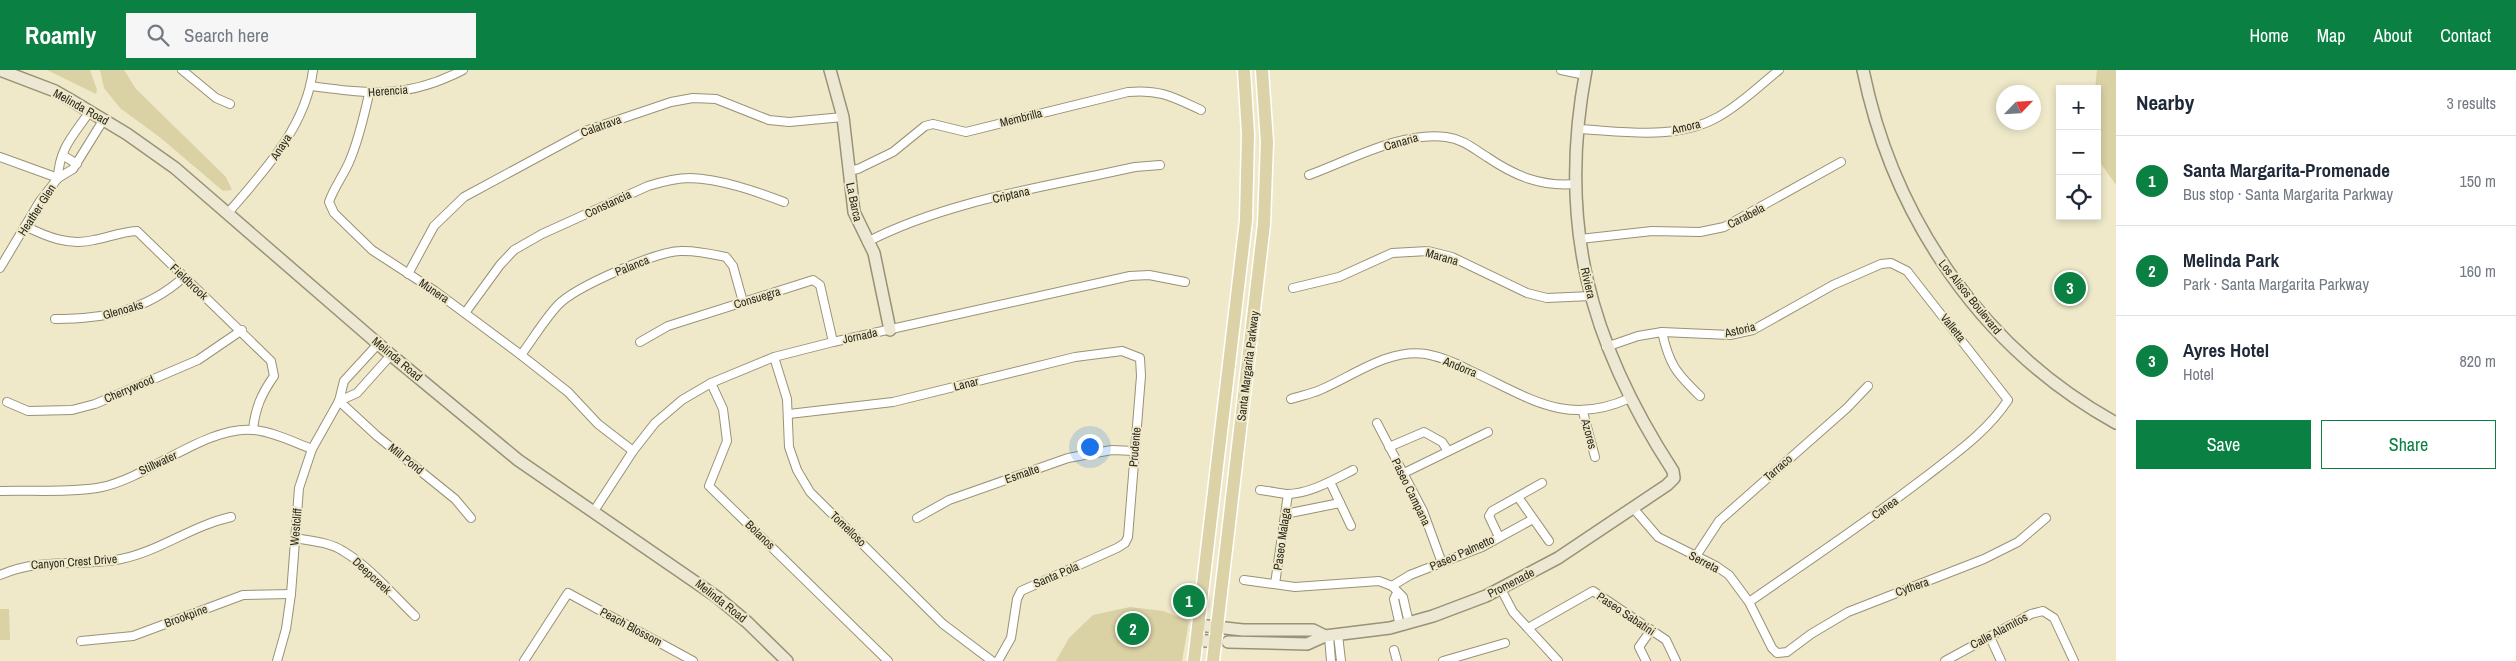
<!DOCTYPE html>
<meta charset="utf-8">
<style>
:root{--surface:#fff;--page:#f6f6f7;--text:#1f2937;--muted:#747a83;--line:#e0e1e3;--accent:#0b8043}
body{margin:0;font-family:"Archivo Narrow",sans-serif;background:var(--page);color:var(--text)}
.controls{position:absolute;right:15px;top:15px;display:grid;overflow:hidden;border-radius:0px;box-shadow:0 2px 8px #0003}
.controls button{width:45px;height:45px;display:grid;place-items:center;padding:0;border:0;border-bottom:1px solid var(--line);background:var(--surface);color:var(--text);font:25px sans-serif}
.compass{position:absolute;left:1996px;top:15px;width:45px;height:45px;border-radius:50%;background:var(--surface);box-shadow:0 2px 8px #0003;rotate:65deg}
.you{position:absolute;left:1089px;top:376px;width:18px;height:18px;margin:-12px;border:4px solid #fff;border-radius:50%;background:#1a73e8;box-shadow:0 0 0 8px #1a73e833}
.badge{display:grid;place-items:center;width:32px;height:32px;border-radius:50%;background:var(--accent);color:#fff;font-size:16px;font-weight:700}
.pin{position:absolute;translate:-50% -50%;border:2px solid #fff;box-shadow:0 1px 5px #0006}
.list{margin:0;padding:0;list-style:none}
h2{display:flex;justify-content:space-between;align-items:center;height:65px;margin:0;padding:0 20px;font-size:21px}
h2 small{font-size:16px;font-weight:400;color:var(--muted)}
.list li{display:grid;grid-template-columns:32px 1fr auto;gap:15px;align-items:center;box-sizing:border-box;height:90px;padding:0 20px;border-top:1px solid var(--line)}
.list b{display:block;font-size:19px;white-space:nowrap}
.list p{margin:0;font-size:16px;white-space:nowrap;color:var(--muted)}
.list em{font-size:16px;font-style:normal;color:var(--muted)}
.actions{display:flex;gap:10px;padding:15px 20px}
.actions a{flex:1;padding:11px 0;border:1px solid var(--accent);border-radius:0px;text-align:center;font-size:18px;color:var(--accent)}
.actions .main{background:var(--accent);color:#fff}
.icon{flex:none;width:28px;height:28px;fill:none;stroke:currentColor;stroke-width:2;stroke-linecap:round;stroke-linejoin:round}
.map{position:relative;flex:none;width:2116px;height:591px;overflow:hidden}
header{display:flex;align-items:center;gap:30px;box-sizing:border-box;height:70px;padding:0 25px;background:var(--accent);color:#fff}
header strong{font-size:24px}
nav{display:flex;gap:28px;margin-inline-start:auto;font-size:18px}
.search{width:350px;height:45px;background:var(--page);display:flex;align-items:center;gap:12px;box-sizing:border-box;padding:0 18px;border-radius:0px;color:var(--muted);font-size:19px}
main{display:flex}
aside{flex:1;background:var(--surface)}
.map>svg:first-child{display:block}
.green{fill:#dad1a5}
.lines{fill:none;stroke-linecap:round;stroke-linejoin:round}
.street-casing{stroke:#989276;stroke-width:10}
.secondary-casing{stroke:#989276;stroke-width:14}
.primary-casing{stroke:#fff;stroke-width:15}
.street{stroke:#fff;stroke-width:8}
.secondary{stroke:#ede8d3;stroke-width:11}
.primary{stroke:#dcd2a7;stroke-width:12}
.labels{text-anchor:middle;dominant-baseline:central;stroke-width:4;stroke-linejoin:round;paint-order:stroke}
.street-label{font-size:12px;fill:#2c2a1e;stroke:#efe9ca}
</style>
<header>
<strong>Roamly</strong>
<div class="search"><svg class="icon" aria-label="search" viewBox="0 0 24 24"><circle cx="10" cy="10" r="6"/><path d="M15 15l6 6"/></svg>Search here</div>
<nav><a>Home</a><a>Map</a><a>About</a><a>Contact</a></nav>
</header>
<main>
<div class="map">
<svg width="2116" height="591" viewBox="0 0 2116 591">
<rect width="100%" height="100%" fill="#efe9ca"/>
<g class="green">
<path d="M47 0H90L97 20 96 24Z"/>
<path d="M100 0H124L136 19 226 107 232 120 223 121 162 69 120 38 104 18Z"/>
<path d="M2097 0H2116V115L2097 88V19H2095Z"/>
<path d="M1130 537 1163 541 1189 551 1182 591H1056L1069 568 1093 545Z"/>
<path d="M0 539H9L10 570H0Z"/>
</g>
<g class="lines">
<g class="street-casing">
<g id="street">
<path d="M182 0 216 28 230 34"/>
<path d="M1561 0 1585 5"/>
<path d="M311 16C371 24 407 29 463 0"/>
<path d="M369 24C364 46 359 69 350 90 344 105 334 117 329 132L334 143 372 180 435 221 521 285 568 322 598 354 633 381"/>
<path d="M1577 59C1622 61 1676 71 1718 47 1740 35 1759 16 1779 0"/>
<path d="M64 86 77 94"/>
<path d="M0 87 58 108"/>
<path d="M848 101 858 99 893 82 925 56 933 54 966 62 1128 22C1160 19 1173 27 1201 40"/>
<path d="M1309 105C1350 90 1402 61 1446 67 1463 69 1474 79 1487 87 1515 106 1541 117 1576 114"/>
<path d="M58 108C59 78 74 65 90 41"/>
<path d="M228 143C264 101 306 57 313 0"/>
<path d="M25 156C47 167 69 176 94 170 109 167 121 162 137 161L271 291 274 306C262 323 255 338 253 360"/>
<path d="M1580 169 1652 161 1700 162 1724 157 1841 92"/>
<path d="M867 172C949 130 1045 117 1135 97L1160 95"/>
<path d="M0 198 40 131 58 108 73 99 104 49"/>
<path d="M408 204 434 156 464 127 588 60 671 32 693 28 716 29 769 50 789 52 843 47"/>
<path d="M1293 218 1339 207 1392 183 1428 181 1452 187 1527 223 1547 228 1591 226"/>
<path d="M465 243 500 195 514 180 542 164 648 116C661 112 676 108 690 108 721 109 755 121 784 132"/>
<path d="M55 249C104 249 146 241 184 207"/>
<path d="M1662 262C1669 294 1676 303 1700 326"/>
<path d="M640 272 668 256 813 210 820 215 833 272"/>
<path d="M1606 277 1638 266 1662 262 1730 265 1753 260 1833 215 1881 194 1891 193 1907 201 2008 330C1987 362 1955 384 1924 408 1868 451 1808 491 1749 532"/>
<path d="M521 285C533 269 544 250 558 235 575 217 655 182 680 181 695 180 712 184 726 187L733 196 743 232"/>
<path d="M774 287 787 329 789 377 797 400 810 422 943 554 992 591"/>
<path d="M711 313 723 339 727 371 709 416 888 591"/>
<path d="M1291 329C1300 326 1311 324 1320 320 1353 306 1389 278 1426 284 1441 287 1456 293 1469 300 1527 326 1565 358 1630 328"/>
<path d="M339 331 377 366 455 429 471 448"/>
<path d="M339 331 357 323 391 285"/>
<path d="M7 332 28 341 72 340 95 334 198 290 242 260"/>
<path d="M1583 342 1595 387"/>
<path d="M789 344 893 332 1075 287 1122 281 1140 288 1141 306 1128 467 1125 473 1117 478 1021 521 1017 529 1011 568 998 591"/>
<path d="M1377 353 1423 441 1442 493"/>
<path d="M1389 377 1424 362 1442 372 1448 381"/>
<path d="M1404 403 1488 362"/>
<path d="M1330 412 1351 456"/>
<path d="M1260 420C1269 421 1278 423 1287 424 1309 424 1333 410 1353 400"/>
<path d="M0 421C30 420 74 423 102 417 149 407 207 355 254 360 274 362 293 372 312 379"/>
<path d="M1518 427 1549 471"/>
<path d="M1633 438 1658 467 1716 496 1729 505 1749 532 1772 578 1777 583 1787 582 1811 564 1848 542 1984 489 2018 472 2046 448"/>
<path d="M594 441 633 381 655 353 682 330 711 313 774 287 833 272 1130 206 1149 205 1185 212"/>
<path d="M1285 444 1340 433"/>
<path d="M917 448 949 430 1068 388 1112 380 1134 381"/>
<path d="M1499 467 1489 446 1492 441 1542 413"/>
<path d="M295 468C311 471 329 472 343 481 370 497 393 525 415 546"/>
<path d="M1696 486 1719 451 1847 338 1868 316"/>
<path d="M0 505C42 487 79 497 121 489 160 481 191 456 231 447"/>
<path d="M1244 510 1295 517 1379 511 1392 516 1410 505 1482 477 1533 449"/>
<path d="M1275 514 1288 424"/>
<path d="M1392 516 1403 527 1409 553"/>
<path d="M1501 519 1513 542 1558 591"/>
<path d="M1397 523 1394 529 1400 556"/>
<path d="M1528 558 1593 521 1666 570 1676 591"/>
<path d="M1338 565 1341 591"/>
<path d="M1329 566 1331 591"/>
<path d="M1990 567 2001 591"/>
<path d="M81 571 133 566 243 525 291 524"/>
<path d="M1394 580 1397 591"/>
<path d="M277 591 286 559 291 524 299 418 312 379 339 331 344 311 378 274"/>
<path d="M524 591 568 523 693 591"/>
<path d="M1443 591 1505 573"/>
<path d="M1646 591 1639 577 1651 560"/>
<path d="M1945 591 2031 544 2043 541 2054 548 2074 591"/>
</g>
</g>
<g class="secondary-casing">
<g id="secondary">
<path d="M0 0 55 21 69 29 127 64 175 98 391 285 518 390 717 527 747 552 787 591"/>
<path d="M830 0 843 47 854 142 874 183 890 260"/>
<path d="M1863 0C1893 148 1982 279 2116 353"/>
<path d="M1198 555 1243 560H1313L1325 566"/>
<path d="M1196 570 1217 572"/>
<path d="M1228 572 1307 574 1325 566 1390 558 1433 546 1486 526 1558 488 1667 415 1674 408 1673 401C1589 272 1557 153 1586 0"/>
</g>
</g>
<g class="primary-casing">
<g id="primary">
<path d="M1194 591 1246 150 1248 64 1244 0"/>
<path d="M1213 591 1264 154 1267 72 1262 0"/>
</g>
</g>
<use href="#street" class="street"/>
<use href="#secondary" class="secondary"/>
<use href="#primary" class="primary"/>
</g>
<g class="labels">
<g class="street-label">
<text transform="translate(388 21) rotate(-4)">Herencia</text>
<text transform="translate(81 37) rotate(29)">Melinda Road</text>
<text transform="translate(1021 48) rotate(-14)">Membrilla</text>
<text transform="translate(601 56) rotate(-20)">Calatrava</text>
<text transform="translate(1686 57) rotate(-13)">Amora</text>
<text transform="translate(1401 72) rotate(-16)">Canaria</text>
<text transform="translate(281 77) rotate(-57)">Anaya</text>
<text transform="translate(1011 125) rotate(-13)">Criptana</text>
<text transform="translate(854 132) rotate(78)">La Barca</text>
<text transform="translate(608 134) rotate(-25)">Constancia</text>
<text transform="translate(37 140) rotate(-57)">Heather Glen</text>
<text transform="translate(1746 146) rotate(-27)">Carabela</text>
<text transform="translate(1442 187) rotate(16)">Marana</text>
<text transform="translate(632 196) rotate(-22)">Palanca</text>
<text transform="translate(189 212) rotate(43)">Fieldbrook</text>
<text transform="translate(1588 213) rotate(77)">Riviera</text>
<text transform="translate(434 221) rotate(34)">Munera</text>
<text transform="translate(1970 227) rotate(51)">Los Alisos Boulevard</text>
<text transform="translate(757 228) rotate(-17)">Consuegra</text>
<text transform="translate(123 240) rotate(-16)">Glenoaks</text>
<text transform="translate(1953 258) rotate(51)">Valletta</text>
<text transform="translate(1740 260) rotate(-13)">Astoria</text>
<text transform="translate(860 266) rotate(-12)">Jornada</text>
<text transform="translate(397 289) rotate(40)">Melinda Road</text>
<text transform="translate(1248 296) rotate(-83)">Santa Margarita Parkway</text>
<text transform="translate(1460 297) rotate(22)">Andorra</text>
<text transform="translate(966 314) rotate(-14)">Lanar</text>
<text transform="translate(129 319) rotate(-23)">Cherrywood</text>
<text transform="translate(1589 364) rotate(75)">Azores</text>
<text transform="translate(1135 377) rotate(-85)">Prudente</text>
<text transform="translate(406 389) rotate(39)">Mill Pond</text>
<text transform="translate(158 393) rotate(-25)">Stillwater</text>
<text transform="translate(1778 398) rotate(-41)">Tarraco</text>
<text transform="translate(1022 404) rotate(-19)">Esmalte</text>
<text transform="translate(1411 422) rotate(64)">Paseo Campana</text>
<text transform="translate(1885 438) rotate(-36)">Canea</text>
<text transform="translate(296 457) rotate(-85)">Westcliff</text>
<text transform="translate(848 459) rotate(44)">Tomelloso</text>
<text transform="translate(760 465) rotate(44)">Bolanos</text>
<text transform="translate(1282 469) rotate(-82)">Paseo Malaga</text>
<text transform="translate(1462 483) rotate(-24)">Paseo Palmetto</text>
<text transform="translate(74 492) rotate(-4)">Canyon Crest Drive</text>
<text transform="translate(1704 492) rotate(27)">Serreta</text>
<text transform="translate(1056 505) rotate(-23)">Santa Pola</text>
<text transform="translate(372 506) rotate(43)">Deepcreek</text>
<text transform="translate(1511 513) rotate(-27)">Promenade</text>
<text transform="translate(1912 517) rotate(-19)">Cythera</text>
<text transform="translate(721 531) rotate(38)">Melinda Road</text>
<text transform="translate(1626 544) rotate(34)">Paseo Sabatini</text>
<text transform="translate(186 546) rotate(-20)">Brookpine</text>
<text transform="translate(631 557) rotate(28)">Peach Blossom</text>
<text transform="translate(1999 561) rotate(-28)">Calle Alamitos</text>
</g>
</g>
</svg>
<div class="controls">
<button>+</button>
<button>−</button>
<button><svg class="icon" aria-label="locate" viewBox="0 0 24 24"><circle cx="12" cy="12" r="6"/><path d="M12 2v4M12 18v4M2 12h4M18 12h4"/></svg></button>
</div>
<svg class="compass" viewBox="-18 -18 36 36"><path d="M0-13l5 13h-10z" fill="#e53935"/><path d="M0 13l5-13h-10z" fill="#747a83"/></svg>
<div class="you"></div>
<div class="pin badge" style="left:1189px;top:531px">1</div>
<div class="pin badge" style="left:1133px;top:559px">2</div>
<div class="pin badge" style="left:2070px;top:218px">3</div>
</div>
<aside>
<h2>Nearby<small>3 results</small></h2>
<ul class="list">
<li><span class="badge">1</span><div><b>Santa Margarita-Promenade</b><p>Bus stop · Santa Margarita Parkway</p></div><em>150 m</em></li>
<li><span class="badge">2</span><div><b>Melinda Park</b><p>Park · Santa Margarita Parkway</p></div><em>160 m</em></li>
<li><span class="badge">3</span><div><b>Ayres Hotel</b><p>Hotel</p></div><em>820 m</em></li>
</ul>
<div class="actions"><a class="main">Save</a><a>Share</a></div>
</aside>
</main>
